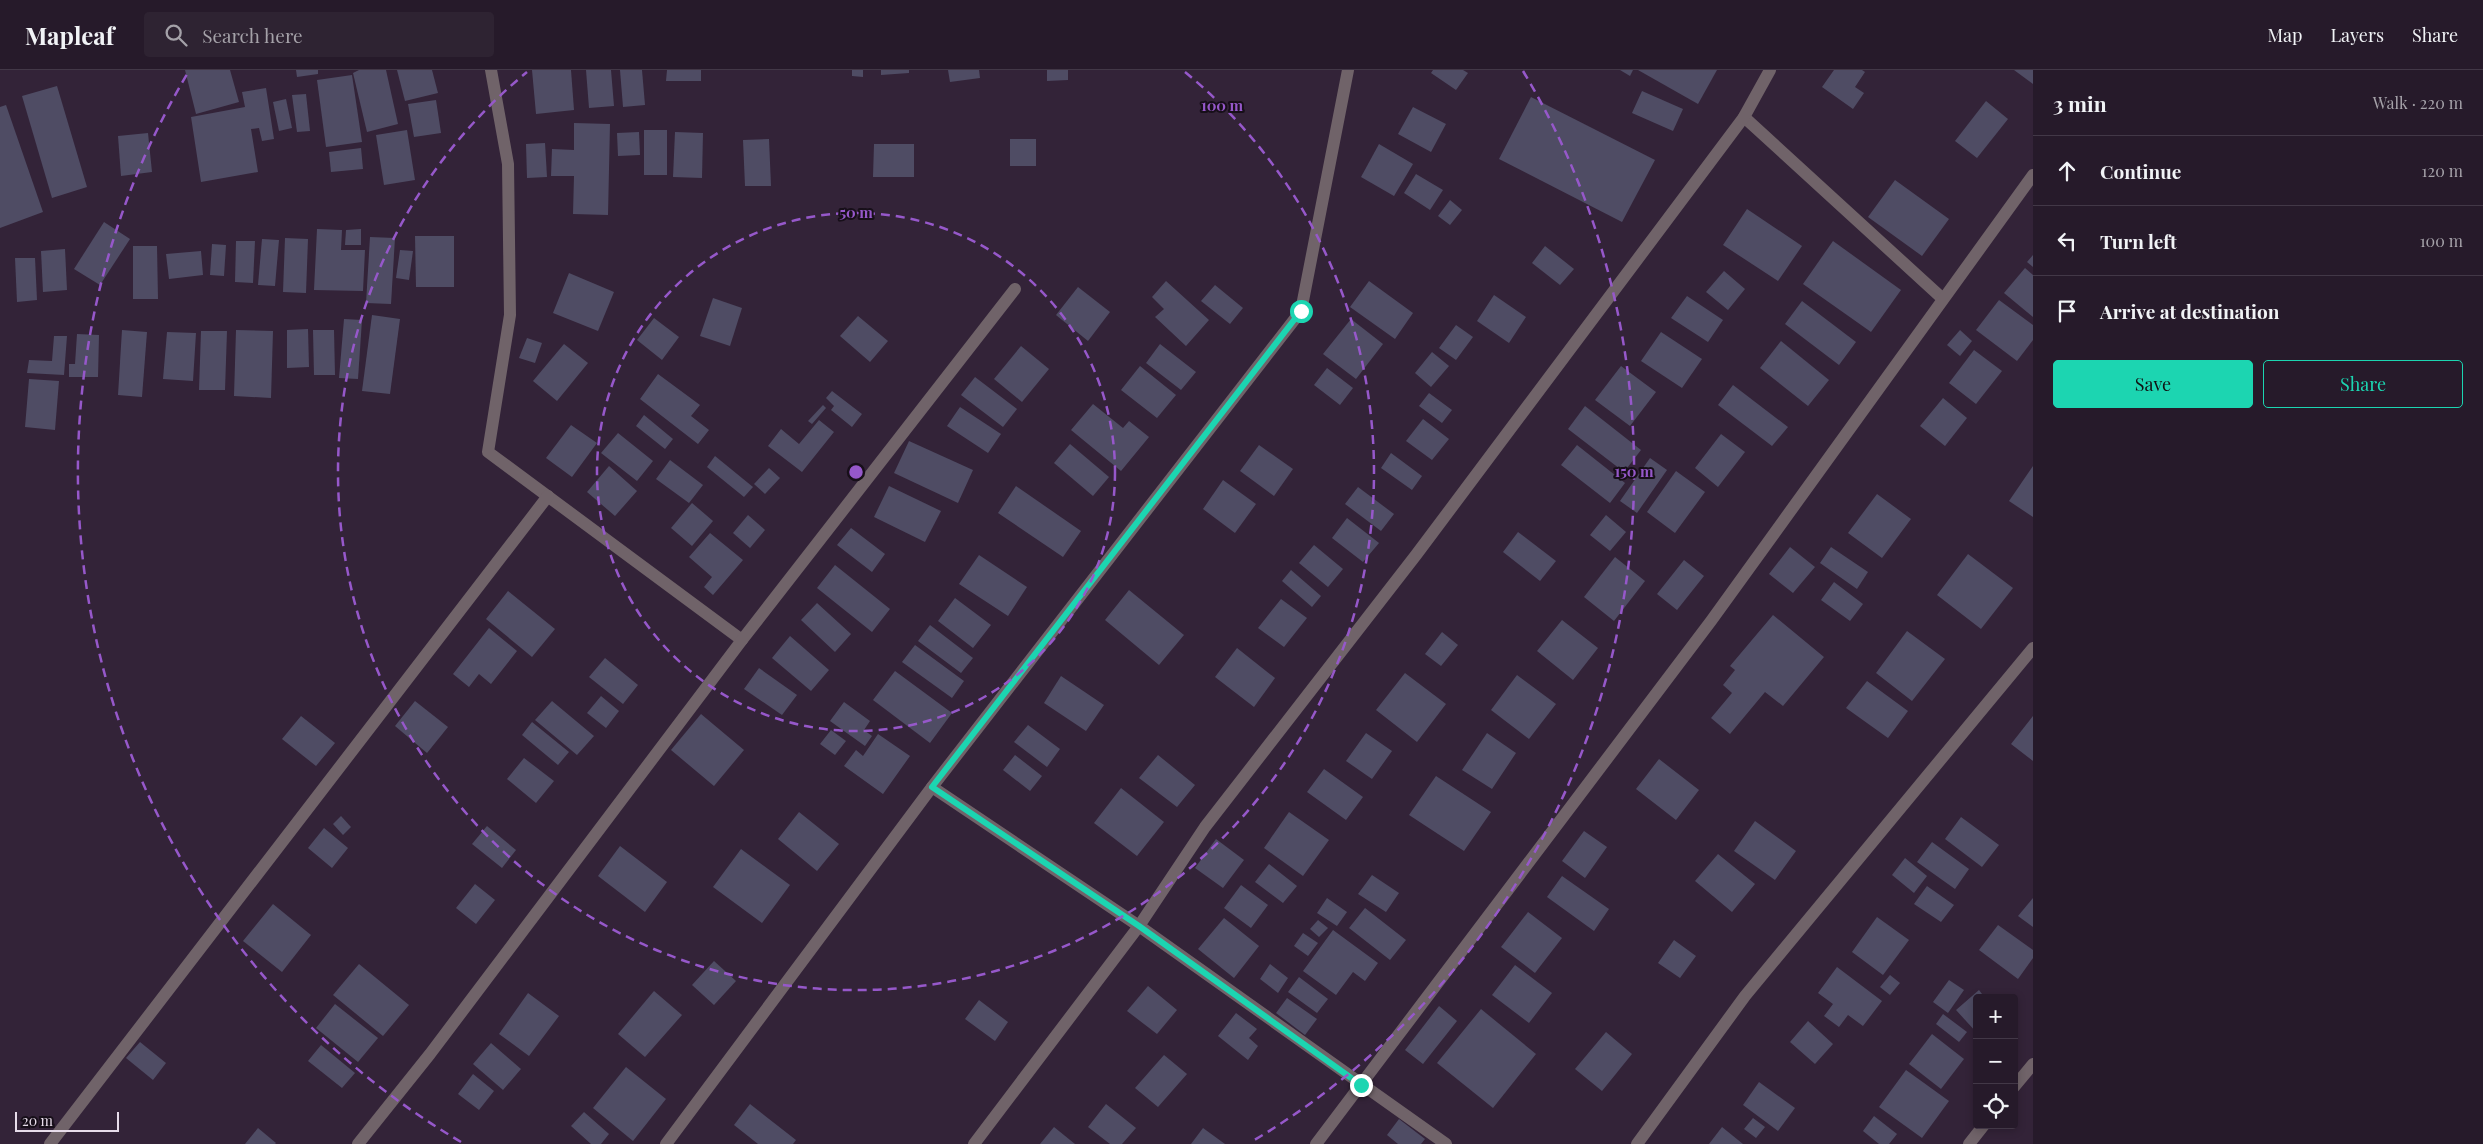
<!DOCTYPE html>
<meta charset="utf-8">
<style>
:root{--surface:#261a2a;--page:#2e2332;--text:#f1f3f6;--muted:#a4a1a8;--line:#423847;--accent:#1cd5b1}
body{margin:0;font-family:"Playfair Display",serif;background:var(--page);color:var(--text)}
.controls{position:absolute;right:15px;bottom:15px;display:grid;overflow:hidden;border-radius:5px;box-shadow:0 2px 8px #0003}
.controls button{width:45px;height:45px;display:grid;place-items:center;padding:0;border:0;border-bottom:1px solid var(--line);background:var(--surface);color:var(--text);font:25px sans-serif}
.scale{position:absolute;left:15px;bottom:12px;width:104px;box-sizing:border-box;padding-left:5px;border:2px solid #e7dcea;border-top:0;font-size:14px;line-height:18px;white-space:nowrap;color:#e7dcea;-webkit-text-stroke:4px #170f19;paint-order:stroke}
.stop{position:absolute;width:15px;height:15px;margin:-11px;border:4px solid #1cd5b1;border-radius:50%;background:#fff}
.stop.end{background:#1cd5b1;border-color:#fff;box-shadow:0 1px 5px #0008}
.list{margin:0;padding:0;list-style:none}
h2{display:flex;justify-content:space-between;align-items:center;height:65px;margin:0;padding:0 20px;font-size:21px}
h2 small{font-size:16px;font-weight:400;color:var(--muted)}
.list li{display:grid;grid-template-columns:32px 1fr auto;gap:15px;align-items:center;box-sizing:border-box;height:70px;padding:0 20px;border-top:1px solid var(--line)}
.list b{display:block;font-size:19px;white-space:nowrap}
.list em{font-size:16px;font-style:normal;color:var(--muted)}
.actions{display:flex;gap:10px;padding:15px 20px}
.actions a{flex:1;padding:11px 0;border:1px solid var(--accent);border-radius:5px;text-align:center;font-size:18px;color:var(--accent)}
.actions .main{background:var(--accent);color:#111}
.icon{flex:none;width:28px;height:28px;fill:none;stroke:currentColor;stroke-width:2;stroke-linecap:round;stroke-linejoin:round}
.map{position:relative;flex:none;width:2033px;height:1074px;overflow:hidden}
header{display:flex;align-items:center;gap:30px;box-sizing:border-box;height:70px;padding:0 25px;background:var(--surface);border-bottom:1px solid var(--line)}
header strong{font-size:24px}
nav{display:flex;gap:28px;margin-inline-start:auto;font-size:18px}
.search{width:350px;height:45px;background:var(--page);display:flex;align-items:center;gap:12px;box-sizing:border-box;padding:0 18px;border-radius:5px;color:var(--muted);font-size:19px}
main{display:flex}
aside{flex:1;background:var(--surface)}
.map>svg:first-child{display:block}
.building{fill:#4f4c64}
.lines{fill:none;stroke-linecap:round;stroke-linejoin:round}
.street{stroke:#706369;stroke-width:12}
.route{stroke:#1cd5b1;stroke-width:6}
.ring{fill:none;stroke:#9658ca;stroke-width:2.5;stroke-dasharray:9 6}
.centre{fill:#9658ca;stroke:#170f19;stroke-width:2.5}
.ring-label{font-size:15px;text-anchor:middle;font-weight:bold;fill:#9658ca;stroke:#170f19;stroke-width:4;stroke-linejoin:round;paint-order:stroke}
</style>
<header>
<strong>Mapleaf</strong>
<div class="search"><svg class="icon" aria-label="search" viewBox="0 0 24 24"><circle cx="10" cy="10" r="6"/><path d="M15 15l6 6"/></svg>Search here</div>
<nav><a>Map</a><a>Layers</a><a>Share</a></nav>
</header>
<main>
<div class="map">
<svg width="2033" height="1074" viewBox="0 0 2033 1074">
<rect width="100%" height="100%" fill="#332338"/>
<g class="building">
<path d="M185 0H230L239 32 196 44Z"/>
<path d="M296 0H318V4L297 7Z"/>
<path d="M359 0H386L398 54 367 62 353 3Z"/>
<path d="M397 0H432L438 23 405 31Z"/>
<path d="M532 0H571L574 40 536 44Z"/>
<path d="M586 0H611L614 36 589 38Z"/>
<path d="M620 0H642L645 35 623 37Z"/>
<path d="M667 0H701V11H666Z"/>
<path d="M852 0H863V7L852 6Z"/>
<path d="M881 0H909V3L881 5Z"/>
<path d="M948 0H979L980 8 950 12Z"/>
<path d="M1047 0H1068V10L1047 11Z"/>
<path d="M1433 0H1463L1468 3 1456 20 1431 3Z"/>
<path d="M1620 0H1633L1630 6Z"/>
<path d="M1638 0H1717L1698 34Z"/>
<path d="M1834 0H1862L1865 2 1855 17 1864 23 1853 39 1822 17Z"/>
<path d="M2014 0H2033V14Z"/>
<path d="M352 5 362 72 326 77 317 10Z"/>
<path d="M57 16 87 117 52 128 22 26Z"/>
<path d="M266 18 274 69 262 71 259 58 251 59 258 102 201 112 191 47 245 37 242 22Z"/>
<path d="M1642 21 1683 39 1673 61 1632 43Z"/>
<path d="M306 24 310 61 297 62 292 25Z"/>
<path d="M1531 27 1655 90 1622 152 1499 89Z"/>
<path d="M286 29 292 58 279 61 273 32Z"/>
<path d="M436 30 441 63 414 67 408 34Z"/>
<path d="M1986 31 2008 49 1977 88 1955 71Z"/>
<path d="M6 35 43 142 0 158V37Z"/>
<path d="M1413 37 1446 54 1431 82 1398 64Z"/>
<path d="M574 53 610 54 608 145 573 144 574 106H551L552 79 574 80Z"/>
<path d="M407 60 415 110 384 115 376 65Z"/>
<rect x="644" y="60" width="23" height="45"/>
<path d="M639 62 640 85 618 86 617 63Z"/>
<path d="M675 62 703 63 702 108 673 107Z"/>
<path d="M148 63 152 102 121 106 118 66Z"/>
<path d="M769 69 771 116H745L743 70Z"/>
<rect x="1010" y="69" width="26" height="27"/>
<path d="M545 73 547 107 527 108 526 74Z"/>
<path d="M874 74H914V107H873Z"/>
<path d="M1379 74 1413 94 1394 126 1361 107Z"/>
<path d="M361 78 363 99 331 102 329 82Z"/>
<path d="M1416 104 1443 120 1430 140 1404 123Z"/>
<path d="M1895 110 1949 149 1922 186 1868 147Z"/>
<path d="M1450 130 1462 140 1450 155 1438 146Z"/>
<path d="M1747 139 1802 176 1778 211 1723 175Z"/>
<path d="M104 152 130 169 100 215 74 199Z"/>
<path d="M317 159 342 160 341 180H365L363 221 314 220Z"/>
<path d="M361 159V175H345L346 160Z"/>
<path d="M415 166H454V217H416Z"/>
<path d="M370 167 395 168 391 234 366 233Z"/>
<path d="M285 168 308 169 306 223 283 222Z"/>
<path d="M262 169 279 170 275 216 258 215Z"/>
<path d="M236 171H255L253 213 235 212Z"/>
<path d="M1833 171 1901 220 1871 262 1803 214Z"/>
<path d="M212 174 226 175 224 206 210 205Z"/>
<path d="M133 176H157L158 229H133Z"/>
<path d="M1545 176 1574 199 1560 215 1532 193Z"/>
<path d="M65 179 67 220 43 222 41 181Z"/>
<path d="M400 180 413 181 409 210 396 208Z"/>
<path d="M201 181 203 205 169 209 166 184Z"/>
<path d="M2033 185V197L2027 192Z"/>
<path d="M15 188H35L37 230 17 232Z"/>
<path d="M2025 198 2033 205V247L2004 223Z"/>
<path d="M1724 201 1745 219 1728 240 1706 222Z"/>
<path d="M569 203 614 222 598 261 553 243Z"/>
<path d="M1166 211 1209 250 1186 276 1155 247 1164 239 1152 227Z"/>
<path d="M1369 211 1413 243 1395 269 1350 237Z"/>
<path d="M1215 215 1243 238 1230 254 1201 231Z"/>
<path d="M1078 217 1110 242 1088 271 1056 245Z"/>
<path d="M1494 225 1526 247 1509 273 1477 251Z"/>
<path d="M1687 226 1723 250 1708 272 1671 248Z"/>
<path d="M713 228 742 238 730 276 700 266Z"/>
<path d="M1999 230 2033 255V270L2017 291 1976 260Z"/>
<path d="M1802 231 1856 272 1839 295 1785 254Z"/>
<path d="M372 245 400 249 390 324 362 321Z"/>
<path d="M858 246 888 271 870 292 840 266Z"/>
<path d="M654 248 679 267 662 290 637 270Z"/>
<path d="M344 249 362 250 358 309 339 308Z"/>
<path d="M1351 249 1383 274 1356 309 1323 284Z"/>
<path d="M1456 255 1473 267 1456 290 1439 278Z"/>
<path d="M308 259 309 297 287 298V260Z"/>
<path d="M122 260 147 262 142 327 118 325Z"/>
<path d="M236 260 273 261 271 328 234 326Z"/>
<path d="M313 260H334L335 305H314Z"/>
<path d="M1960 260 1972 271 1960 286 1947 275Z"/>
<path d="M201 261H227L225 320H199Z"/>
<path d="M167 262 196 263 193 311 163 309Z"/>
<path d="M1661 262 1702 289 1682 318 1641 291Z"/>
<path d="M77 264 99 265 98 307H69V294H75Z"/>
<path d="M54 266H67L64 305 27 303 29 290 52 291Z"/>
<path d="M527 268 542 273 535 293 519 288Z"/>
<path d="M1781 271 1829 310 1808 336 1760 298Z"/>
<path d="M564 274 588 293 557 331 533 311Z"/>
<path d="M1160 274 1196 302 1181 320 1146 293Z"/>
<path d="M1021 276 1049 299 1022 332 994 309Z"/>
<path d="M1974 280 2002 301 1976 334 1949 313Z"/>
<path d="M1432 282 1449 296 1431 317 1415 303Z"/>
<path d="M1140 296 1176 325 1157 348 1121 320Z"/>
<path d="M1621 296 1656 322 1630 356 1595 330Z"/>
<path d="M1327 298 1353 318 1340 335 1314 315Z"/>
<path d="M658 304 700 335 691 346 709 360 698 374 640 329Z"/>
<path d="M975 307 1017 339 1003 357 961 325Z"/>
<path d="M29 309 59 311 55 360 25 357Z"/>
<path d="M1733 315 1788 357 1772 376 1718 335Z"/>
<path d="M832 321 862 344 852 357 831 340 834 336 826 328Z"/>
<path d="M1429 323 1452 340 1442 353 1419 336Z"/>
<path d="M1943 328 1967 348 1945 376 1920 356Z"/>
<path d="M1093 334 1123 358 1129 351 1149 367 1121 401 1071 360Z"/>
<path d="M823 335 826 338 812 354 808 351Z"/>
<path d="M1585 336 1641 380 1624 402 1568 359Z"/>
<path d="M960 337 1001 364 988 383 947 356Z"/>
<path d="M644 345 673 369 665 379 636 356Z"/>
<path d="M1423 349 1449 369 1432 390 1406 371Z"/>
<path d="M819 350 834 362 802 402 768 376 781 359 799 374Z"/>
<path d="M571 355 597 373 572 407 546 388Z"/>
<path d="M618 363 653 391 637 411 601 383Z"/>
<path d="M1721 364 1745 382 1718 417 1695 398Z"/>
<path d="M909 371 973 400 958 433 894 403Z"/>
<path d="M1070 374 1109 407 1093 426 1054 393Z"/>
<path d="M1259 375 1293 399 1274 426 1240 401Z"/>
<path d="M1577 375 1625 413 1610 433 1561 395Z"/>
<path d="M1391 383 1422 406 1412 420 1381 398Z"/>
<path d="M715 386 753 417 744 427 707 397Z"/>
<path d="M1650 388 1667 400 1637 443 1620 431Z"/>
<path d="M670 390 703 415 689 433 656 409Z"/>
<path d="M609 396 637 421 615 446 587 422Z"/>
<path d="M2033 396V447L2009 431Z"/>
<path d="M769 398 780 408 765 424 754 414Z"/>
<path d="M1676 401 1705 422 1675 463 1647 442Z"/>
<path d="M1223 410 1256 434 1235 463 1203 439Z"/>
<path d="M889 416 941 441 925 472 874 447Z"/>
<path d="M1016 416 1081 461 1063 487 998 443Z"/>
<path d="M1358 417 1394 444 1381 461 1345 434Z"/>
<path d="M1877 424 1911 449 1882 488 1848 463Z"/>
<path d="M692 433 713 451 692 476 671 458Z"/>
<path d="M748 445 765 460 750 478 733 463Z"/>
<path d="M1606 445 1626 462 1610 481 1590 465Z"/>
<path d="M1347 448 1379 473 1363 492 1332 468Z"/>
<path d="M851 458 885 484 872 502 837 475Z"/>
<path d="M1518 462 1556 491 1540 511 1503 482Z"/>
<path d="M710 463 743 490 713 525 704 517 712 507 689 487Z"/>
<path d="M1314 475 1343 499 1328 517 1299 493Z"/>
<path d="M1790 477 1815 497 1793 523 1769 504Z"/>
<path d="M1831 477 1868 502 1857 519 1820 493Z"/>
<path d="M1968 484 2013 518 1981 559 1937 525Z"/>
<path d="M979 485 1027 517 1008 546 959 514Z"/>
<path d="M1615 487 1645 511 1614 551 1584 527Z"/>
<path d="M1684 490 1704 506 1677 540 1657 524Z"/>
<path d="M835 495 890 539 872 562 817 518Z"/>
<path d="M1291 500 1321 526 1312 537 1282 511Z"/>
<path d="M1834 512 1863 534 1850 551 1821 530Z"/>
<path d="M1129 520 1184 565 1159 595 1105 550Z"/>
<path d="M508 521 555 559 532 587 486 549Z"/>
<path d="M955 528 991 555 973 578 938 551Z"/>
<path d="M1281 529 1307 548 1284 577 1258 558Z"/>
<path d="M817 533 851 564 835 582 801 550Z"/>
<path d="M1773 545 1824 587 1783 636 1765 622 1730 664 1711 648 1732 623 1723 615 1735 600 1730 596Z"/>
<path d="M1562 550 1598 578 1573 610 1537 581Z"/>
<path d="M930 555 973 588 961 603 918 571Z"/>
<path d="M489 558 517 581 491 614 479 604 469 617 453 604Z"/>
<path d="M1907 561 1945 589 1912 631 1876 603Z"/>
<path d="M1442 562 1458 575 1441 596 1425 584Z"/>
<path d="M790 566 829 600 811 621 772 588Z"/>
<path d="M915 575 964 611 952 628 902 592Z"/>
<path d="M1237 578 1275 608 1254 637 1215 607Z"/>
<path d="M605 588 638 615 623 634 589 607Z"/>
<path d="M759 598 797 625 782 645 744 619Z"/>
<path d="M895 601 952 643 930 673 873 630Z"/>
<path d="M1405 603 1446 634 1417 672 1376 640Z"/>
<path d="M1517 605 1556 634 1529 669 1491 640Z"/>
<path d="M1061 606 1104 635 1086 661 1044 633Z"/>
<path d="M1867 611 1908 641 1888 668 1846 638Z"/>
<path d="M601 626 619 641 606 658 587 643Z"/>
<path d="M415 631 448 657 427 683 395 656Z"/>
<path d="M552 631 594 666 577 685 535 650Z"/>
<path d="M844 632 870 651 864 660 872 666 865 676 830 651Z"/>
<path d="M701 644 744 680 714 716 671 680Z"/>
<path d="M301 646 335 673 316 696 282 669Z"/>
<path d="M2033 646V691L2011 674Z"/>
<path d="M532 652 569 682 558 695 522 665Z"/>
<path d="M1028 655 1060 679 1047 697 1014 672Z"/>
<path d="M831 660 846 671 835 685 820 674Z"/>
<path d="M1366 663 1392 681 1372 709 1346 691Z"/>
<path d="M1487 663 1516 683 1492 719 1462 700Z"/>
<path d="M878 664 910 686 883 724 844 696 856 680 863 686Z"/>
<path d="M1015 685 1042 706 1030 721 1003 700Z"/>
<path d="M1158 685 1195 715 1177 737 1139 708Z"/>
<path d="M524 688 554 711 536 733 507 709Z"/>
<path d="M1659 689 1699 720 1676 750 1636 719Z"/>
<path d="M1324 699 1363 727 1346 750 1307 722Z"/>
<path d="M1436 706 1491 742 1464 781 1409 745Z"/>
<path d="M1121 718 1164 752 1137 786 1094 753Z"/>
<path d="M799 742 839 774 817 801 778 769Z"/>
<path d="M1289 742 1329 770 1303 806 1264 778Z"/>
<path d="M341 746 351 757 343 765 333 754Z"/>
<path d="M1961 747 1999 775 1982 797 1945 769Z"/>
<path d="M1755 751 1796 781 1775 810 1734 781Z"/>
<path d="M487 756 516 780 502 798 472 774Z"/>
<path d="M324 758 348 778 332 798 308 778Z"/>
<path d="M1584 761 1607 777 1585 808 1562 791Z"/>
<path d="M1216 769 1244 790 1223 818 1195 798Z"/>
<path d="M1932 772 1969 799 1955 819 1917 792Z"/>
<path d="M620 776 667 812 645 842 598 806Z"/>
<path d="M741 779 790 815 762 853 713 817Z"/>
<path d="M1718 784 1755 814 1732 842 1695 811Z"/>
<path d="M1905 788 1927 806 1914 823 1892 805Z"/>
<path d="M1269 794 1297 816 1283 833 1255 812Z"/>
<path d="M1372 805 1399 823 1386 842 1358 824Z"/>
<path d="M1562 806 1609 839 1594 861 1547 827Z"/>
<path d="M475 814 495 830 476 854 456 838Z"/>
<path d="M1241 815 1268 835 1251 858 1224 838Z"/>
<path d="M1927 816 1954 835 1941 852 1914 834Z"/>
<path d="M1327 828 1347 842 1337 856 1317 843Z"/>
<path d="M2033 828V857L2018 846Z"/>
<path d="M273 834 311 865 282 902 243 871Z"/>
<path d="M1365 838 1406 870 1390 890 1349 858Z"/>
<path d="M1528 842 1562 868 1535 903 1501 877Z"/>
<path d="M1877 847 1909 870 1883 905 1852 882Z"/>
<path d="M1224 848 1259 876 1234 908 1198 879Z"/>
<path d="M1318 850 1328 858 1319 867 1310 859Z"/>
<path d="M1998 855 2033 880V888L2018 909 1979 880Z"/>
<path d="M1333 860 1378 893 1365 911 1353 902 1336 925 1303 901Z"/>
<path d="M1303 863 1318 873 1308 886 1294 876Z"/>
<path d="M1674 870 1696 886 1680 908 1658 893Z"/>
<path d="M714 891 736 911 714 935 692 915Z"/>
<path d="M359 894 409 935 383 966 333 925Z"/>
<path d="M1270 894 1288 908 1278 923 1260 909Z"/>
<path d="M1515 895 1552 923 1529 953 1492 925Z"/>
<path d="M1837 897 1882 931 1863 956 1848 945 1839 957 1824 946 1833 934 1818 923Z"/>
<path d="M1890 905 1900 913 1890 925 1880 917Z"/>
<path d="M1299 907 1328 929 1317 943 1288 922Z"/>
<path d="M1949 910 1964 920 1948 943 1933 932Z"/>
<path d="M1148 916 1177 940 1157 964 1127 941Z"/>
<path d="M1979 920 1985 928H1977V963L1956 940Z"/>
<path d="M654 921 682 945 645 987 618 964Z"/>
<path d="M528 923 559 946 529 986 499 964Z"/>
<path d="M1287 928 1317 949 1305 965 1276 943Z"/>
<path d="M979 930 1008 952 995 971 965 949Z"/>
<path d="M335 934 378 968 358 992 316 958Z"/>
<path d="M1439 936 1457 951 1423 994 1405 980Z"/>
<path d="M1481 939 1536 984 1493 1038 1437 993Z"/>
<path d="M1236 943 1257 959 1249 968 1258 976 1248 990 1218 966Z"/>
<path d="M1943 944 1967 962 1959 972 1936 954Z"/>
<path d="M1808 951 1833 974 1815 994 1790 972Z"/>
<path d="M1606 962 1632 984 1602 1021 1575 999Z"/>
<path d="M1932 964 1964 989 1941 1019 1909 994Z"/>
<path d="M140 972 166 993 153 1010 126 988Z"/>
<path d="M491 973 521 999 503 1020 473 994Z"/>
<path d="M321 975 355 1003 342 1018 308 991Z"/>
<path d="M1164 985 1187 1004 1158 1037 1135 1018Z"/>
<path d="M626 997 666 1029 633 1071 593 1038Z"/>
<path d="M1906 1000 1949 1031 1922 1068 1879 1037Z"/>
<path d="M473 1004 494 1021 479 1040 458 1024Z"/>
<path d="M1759 1012 1795 1038 1778 1061 1743 1035Z"/>
<path d="M750 1034 796 1070 793 1074H758L734 1055Z"/>
<path d="M1106 1034 1136 1058 1122 1074H1110L1088 1057Z"/>
<path d="M584 1042 609 1064 601 1074H591L571 1056Z"/>
<path d="M1874 1046 1897 1064 1889 1074H1879L1863 1061Z"/>
<path d="M1753 1048 1765 1057 1756 1068 1744 1059Z"/>
<path d="M1399 1049 1425 1069 1421 1074H1398L1387 1065Z"/>
<path d="M1054 1057 1075 1074H1040Z"/>
<path d="M1722 1057 1743 1074H1709Z"/>
<path d="M258 1058 276 1073 275 1074H245Z"/>
<path d="M1203 1058 1225 1074H1191Z"/>
</g>
<g class="lines">
<g class="street">
<path d="M491 0 508 94 510 245 488 382 742 570"/>
<path d="M1744 47 1943 229"/>
<path d="M932 717 1139 856 1446 1074"/>
<path d="M2014 1017 2033 994"/>
<path d="M50 1074 548 426"/>
<path d="M358 1074 430 984 742 570 1015 219"/>
<path d="M666 1074 932 717 1301 241 1348 0"/>
<path d="M974 1074 1139 856 1205 757 1416 485 1744 47 1770 0"/>
<path d="M1316 1074 1711 551 2033 105"/>
<path d="M1637 1074 1745 926 2033 578"/>
<path d="M1969 1074 1984 1055"/>
</g>
</g>
<g class="lines">
<path class="route" d="M1301 241 932 717 1139 856 1361 1015"/>
</g>
<g class="ring">
<circle cx="856" cy="402" r="259"/>
<path d="M1185 2A518 518 0 1 1 527 2"/>
<path d="M461 1072A778 778 0 0 1 189 1M1523 1A778 778 0 0 1 1251 1072"/>
</g>
<circle cx="856" cy="402" r="8" class="centre"/>
<g class="ring-label">
<text x="1222" y="41">100 m</text>
<text x="856" y="148">50 m</text>
<text x="1634" y="407">150 m</text>
</g>
</svg>
<div class="controls">
<button>+</button>
<button>−</button>
<button><svg class="icon" aria-label="locate" viewBox="0 0 24 24"><circle cx="12" cy="12" r="6"/><path d="M12 2v4M12 18v4M2 12h4M18 12h4"/></svg></button>
</div>
<div class="scale">20 m</div>
<div class="stop" style="left:1301px;top:241px"></div>
<div class="stop end" style="left:1361px;top:1015px"></div>
</div>
<aside>
<h2>3 min<small>Walk · 220 m</small></h2>
<ul class="list">
<li><svg class="icon" aria-label="ahead" viewBox="0 0 24 24"><path d="M12 20V5M6 11l6-6 6 6"/></svg><div><b>Continue</b></div><em>120 m</em></li>
<li><svg class="icon" aria-label="left" viewBox="0 0 24 24"><path d="M17 20v-9H6M10 6l-5 5 5 5"/></svg><div><b>Turn left</b></div><em>100 m</em></li>
<li><svg class="icon" aria-label="arrive" viewBox="0 0 24 24"><path d="M6 21V4h12l-3 4 3 4H6"/></svg><div><b>Arrive at destination</b></div></li>
</ul>
<div class="actions"><a class="main">Save</a><a>Share</a></div>
</aside>
</main>
